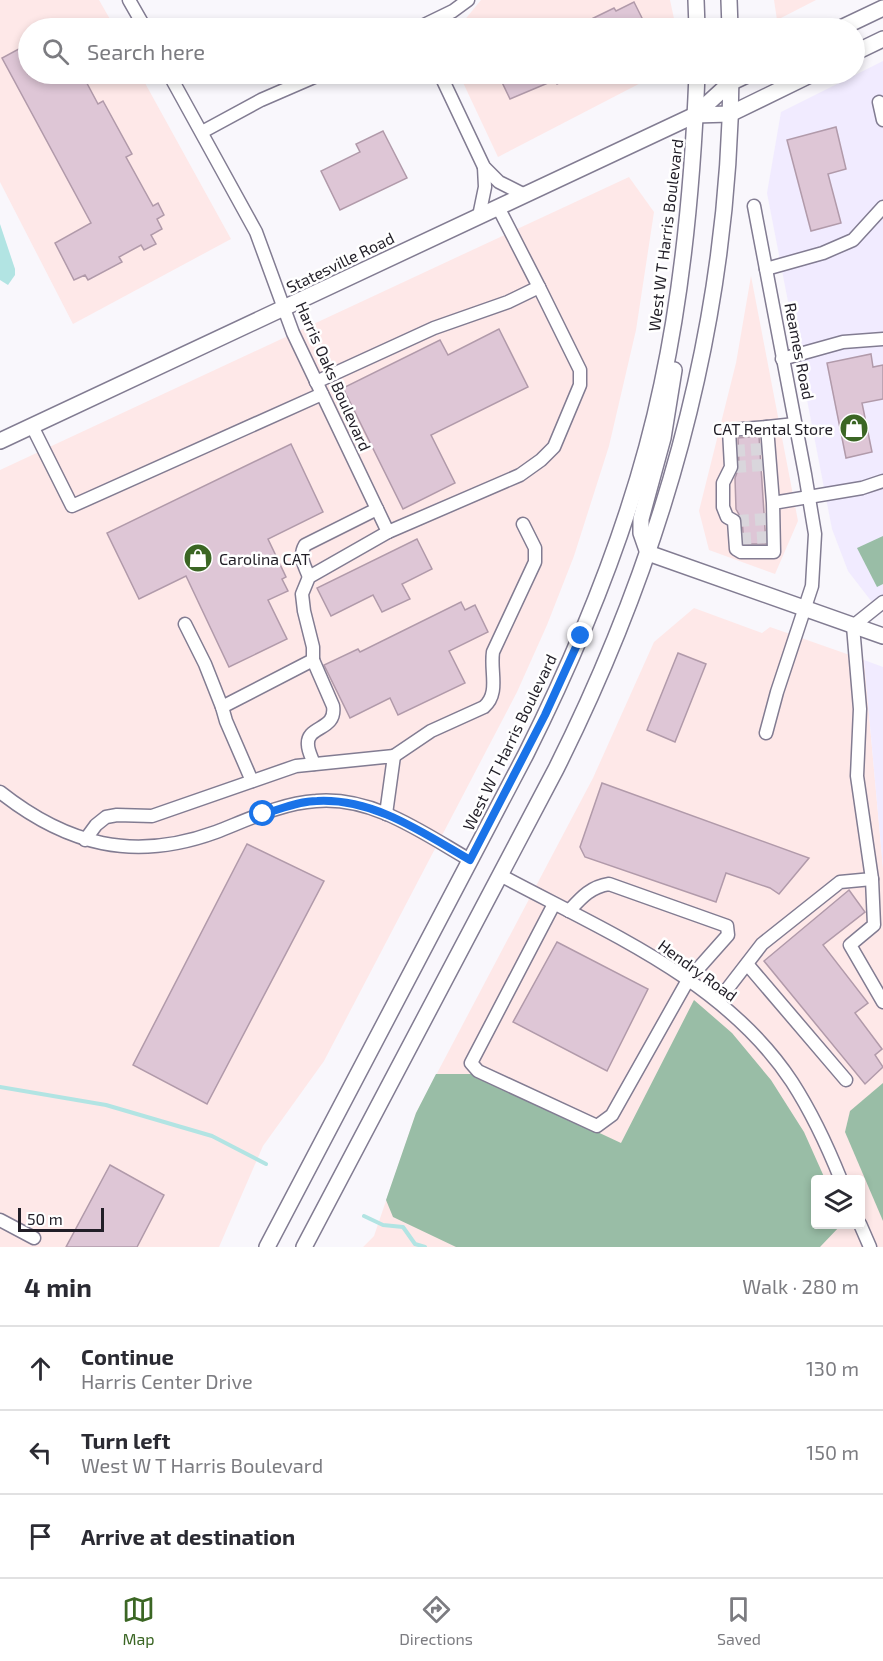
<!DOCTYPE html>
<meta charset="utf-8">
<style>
:root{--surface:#fff;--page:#f7f7f7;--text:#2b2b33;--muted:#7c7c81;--line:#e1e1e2;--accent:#3b6624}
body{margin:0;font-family:"Exo 2",sans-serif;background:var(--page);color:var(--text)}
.controls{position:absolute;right:18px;bottom:18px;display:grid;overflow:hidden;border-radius:6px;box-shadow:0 3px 9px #0003}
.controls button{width:54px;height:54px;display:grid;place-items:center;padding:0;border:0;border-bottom:2px solid var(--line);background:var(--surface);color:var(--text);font:30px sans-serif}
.scale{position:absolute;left:18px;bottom:15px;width:86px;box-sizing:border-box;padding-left:6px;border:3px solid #211e27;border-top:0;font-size:16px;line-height:21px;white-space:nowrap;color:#211e27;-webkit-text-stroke:4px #fff;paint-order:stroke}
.stop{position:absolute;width:18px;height:18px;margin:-14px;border:4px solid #1a73e8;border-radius:50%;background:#fff}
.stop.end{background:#1a73e8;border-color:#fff;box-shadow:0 2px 6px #0008}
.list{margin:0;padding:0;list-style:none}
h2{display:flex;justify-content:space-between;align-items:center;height:78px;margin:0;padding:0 24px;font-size:26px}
h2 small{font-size:20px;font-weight:400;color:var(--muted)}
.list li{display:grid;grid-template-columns:39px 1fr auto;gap:18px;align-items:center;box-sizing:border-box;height:84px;padding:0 24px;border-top:2px solid var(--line)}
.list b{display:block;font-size:22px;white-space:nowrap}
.list p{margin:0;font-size:20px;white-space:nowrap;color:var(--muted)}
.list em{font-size:20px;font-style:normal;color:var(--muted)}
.icon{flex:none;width:33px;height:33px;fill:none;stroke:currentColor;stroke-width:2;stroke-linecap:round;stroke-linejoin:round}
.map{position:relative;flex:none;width:883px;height:1247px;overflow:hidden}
.search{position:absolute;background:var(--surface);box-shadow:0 3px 9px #0003;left:18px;right:18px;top:18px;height:66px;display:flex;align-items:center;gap:15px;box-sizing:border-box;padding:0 21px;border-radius:33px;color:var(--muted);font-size:22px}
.sheet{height:330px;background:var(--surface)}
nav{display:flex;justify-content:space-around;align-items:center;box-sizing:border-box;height:84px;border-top:2px solid var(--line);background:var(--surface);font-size:16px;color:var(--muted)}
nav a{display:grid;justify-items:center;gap:3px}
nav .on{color:var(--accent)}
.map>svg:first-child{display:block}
.commercial{fill:#fee8e8;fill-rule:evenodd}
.built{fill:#f1ebff}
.forest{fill:#99bda6}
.water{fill:#b2e4e3}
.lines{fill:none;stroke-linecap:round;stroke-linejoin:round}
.stream{stroke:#b2e4e3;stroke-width:4}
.building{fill:#dec6d6;stroke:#b19aaa;stroke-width:1.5}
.minor-tunnel{stroke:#d9d6dc;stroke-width:12;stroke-dasharray:12 6;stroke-linecap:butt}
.minor-casing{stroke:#827c92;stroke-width:15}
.major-casing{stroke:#827c92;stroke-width:18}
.minor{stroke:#fff;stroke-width:12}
.major{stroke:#fff;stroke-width:15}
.route{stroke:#1a73e8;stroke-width:8}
.labels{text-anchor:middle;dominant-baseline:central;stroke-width:5;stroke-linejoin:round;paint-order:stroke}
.street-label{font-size:16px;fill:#211e27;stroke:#fff}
.poi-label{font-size:16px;fill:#211e27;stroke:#fff;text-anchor:end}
</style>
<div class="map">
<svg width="883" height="1247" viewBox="0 0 883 1247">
<rect width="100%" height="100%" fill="#f9f7fc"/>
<g class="commercial">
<path d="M0 0H99L115 28H28V74H140L231 239 73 324 0 182Z"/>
<path d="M481 0H670L676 28H458Z"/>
<path d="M774 0H816L777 20Z"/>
<path d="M459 74H658L498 157Z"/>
<path d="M629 177 654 212 636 330 609 446 574 556 547 625 517 692 324 1061 263 1146 219 1247H0V470Z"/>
<path d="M751 276 798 521 775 574 709 550 699 511 736 363Z"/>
<path d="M694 608 762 633 770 627 864 660 883 868V1247H363L374 1236 416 1113 593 778 654 642ZM816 1180H860V1224H816Z"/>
</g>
<g class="built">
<path d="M883 61V612L875 606 848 571 832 529 767 193 781 112Z"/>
<path d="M864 660 883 667V868Z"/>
</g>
<g class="forest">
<path d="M883 536V584L877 587 857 548Z"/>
<path d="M694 1000 732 1033 771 1080 804 1132 825 1179 816 1180V1224L841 1225 820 1247H456L393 1217 386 1200 416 1113 436 1074H473L621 1143Z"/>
<path d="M883 1083V1221L845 1132 850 1111Z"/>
</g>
<path class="water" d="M0 224 15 269V275L8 285 0 280Z"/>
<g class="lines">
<g class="stream">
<path d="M0 1087 106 1105 212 1136 266 1164"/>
<path d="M364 1216 383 1225 403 1227 415 1244 425 1247"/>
</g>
</g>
<g class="building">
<path d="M634 2 647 28H573L614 8 616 11Z"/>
<path d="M28 44V74H82L98 104 103 101 132 154 126 157 153 206 158 203 164 215 157 219 162 229 151 235 156 244 144 250 141 245 119 257 122 262 88 280 85 275 74 280 55 243 91 223 2 58Z"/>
<path d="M498 74H578L557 84 555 80 510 99Z"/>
<path d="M836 127 846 169 828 174 841 223 811 231 787 140Z"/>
<path d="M383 131 407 178 340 210 321 171 360 152 356 144Z"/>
<path d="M499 329 528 387 431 435 455 483 403 509 343 388 440 340 448 355Z"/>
<path d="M871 354 873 367 883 365V399L862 403 872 452 846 458 827 363Z"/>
<path d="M759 436 766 544H744L742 520 736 509 735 478 739 467 738 438Z"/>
<path d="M291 444 323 512 268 539 286 577 282 579 288 591 268 600 287 639 229 667 186 576 139 599 107 533Z"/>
<path d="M417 539 432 569 402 584 410 599 382 612 373 595 331 616 317 588Z"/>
<path d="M461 602 465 610 475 605 488 632 449 651 465 683 398 715 390 698 350 718 324 665 358 649 360 652Z"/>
<path d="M678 653 706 664 675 742 647 730Z"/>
<path d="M602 783 809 858 779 894 770 888 726 873 716 902 585 857 580 847Z"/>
<path d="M247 844 324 881 207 1104 133 1065Z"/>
<path d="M849 890 865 912 823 945 868 1003 855 1013 882 1049 875 1055 883 1067 865 1084 764 961Z"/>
<path d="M557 942 648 989 607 1071 513 1022Z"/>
<path d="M110 1165 164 1195 137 1247H66Z"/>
</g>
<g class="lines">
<g class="minor-tunnel">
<path d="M733 451 763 449"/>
<path d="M734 467 764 465"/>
<path d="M737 521 767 519"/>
<path d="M739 539 769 537"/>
</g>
<g class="minor-casing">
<g id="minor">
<path d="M129 0 145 28"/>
<path d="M418 28 453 11 468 0"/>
<path d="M169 74 256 232 293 333 388 532"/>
<path d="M440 74 484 167 499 182 523 194"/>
<path d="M879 102 883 120"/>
<path d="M202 132 261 100 321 74"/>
<path d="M754 206 805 474 815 534 812 586 777 692 766 733"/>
<path d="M479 216 485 187 484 167"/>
<path d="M766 269 823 253 853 240 883 207"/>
<path d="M782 359 843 342 883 339"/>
<path d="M316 382 434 328 508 302 539 287 498 207"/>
<path d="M32 426 72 506 322 394"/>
<path d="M767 427 795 424"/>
<path d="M773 503 767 427 729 430 731 467 723 483V507L727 517 734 521 736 549 741 552H774L773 503 862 488 883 481"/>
<path d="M309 577C305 566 298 557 305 545L377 509"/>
<path d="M185 624 205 664 222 707 313 660V647L304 611 302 594 309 577 388 532 520 475 541 460 554 447 580 385V370L539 287"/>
<path d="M313 660 333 706C337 731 306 725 308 745 308 751 312 758 314 764"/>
<path d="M222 707 226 721 252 781"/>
<path d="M394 756 431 731 484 707C500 693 490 672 493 652L535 562V548L523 524"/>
<path d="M0 792C67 845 134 862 216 832 247 820 282 803 316 801 373 796 423 833 470 860"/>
<path d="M85 840 96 825 106 817 117 815 152 816 296 766 394 756 386 814"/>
<path d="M500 875C604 931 725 980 792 1082 812 1113 827 1145 841 1180"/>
<path d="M872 879 874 925 850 945 883 1002"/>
<path d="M554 904 471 1063 478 1071 597 1126 612 1115 688 980 728 935 727 926 609 884C590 887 581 898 569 911"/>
<path d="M747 964 846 1080"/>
<path d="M718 1001 762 944 840 882 872 879 857 776 860 709 853 626 883 602"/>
<path d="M0 1220 34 1238"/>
<path d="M860 1224 870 1247"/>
</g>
</g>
<g class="major-casing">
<g id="major">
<path d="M696 0 697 28"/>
<path d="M729 0 730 28"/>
<path d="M841 28 883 8"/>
<path d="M854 53 883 39"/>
<path d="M695 115 730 114 812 74"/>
<path d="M0 441 695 115 730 83 749 74"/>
<path d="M648 553 641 533V519L663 438 674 370"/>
<path d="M648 553 883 636"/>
<path d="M267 1247 526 754C585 636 635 513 662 384 684 282 693 178 697 74"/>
<path d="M304 1247 556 769C665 551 730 319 731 74"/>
</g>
</g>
<use href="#minor" class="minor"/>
<use href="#major" class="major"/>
</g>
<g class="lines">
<path class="route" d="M263 814C281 809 299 801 317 801 374 798 423 833 470 860L545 715 581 636"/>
</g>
<defs>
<g id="shop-disc" transform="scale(1.5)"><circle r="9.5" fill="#3b6624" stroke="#fff"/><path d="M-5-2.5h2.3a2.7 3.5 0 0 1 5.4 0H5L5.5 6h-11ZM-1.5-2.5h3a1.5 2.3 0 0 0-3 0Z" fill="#fff"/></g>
</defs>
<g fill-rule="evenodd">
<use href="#shop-disc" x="854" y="428"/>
<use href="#shop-disc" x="198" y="558"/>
</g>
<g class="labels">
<g class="street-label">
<text transform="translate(665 235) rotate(-83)">West W T Harris Boulevard</text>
<text transform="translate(340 262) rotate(-26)">Statesville Road</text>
<text transform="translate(800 351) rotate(79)">Reames Road</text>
<text transform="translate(334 376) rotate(66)">Harris Oaks Boulevard</text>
<text transform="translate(509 742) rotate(-64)">West W T Harris Boulevard</text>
<text transform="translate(698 970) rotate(36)">Hendry Road</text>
</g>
<g class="poi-label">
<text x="833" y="428">CAT Rental Store</text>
<text x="219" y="558" text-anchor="start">Carolina CAT</text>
</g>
</g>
</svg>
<div class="controls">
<button><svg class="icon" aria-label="layers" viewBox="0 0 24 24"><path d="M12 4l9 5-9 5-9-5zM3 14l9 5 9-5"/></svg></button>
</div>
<div class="scale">50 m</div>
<div class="stop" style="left:263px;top:814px"></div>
<div class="stop end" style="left:581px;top:636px"></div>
<div class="search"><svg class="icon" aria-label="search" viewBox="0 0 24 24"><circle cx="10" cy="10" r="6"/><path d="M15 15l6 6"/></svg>Search here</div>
</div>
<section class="sheet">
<h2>4 min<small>Walk · 280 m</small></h2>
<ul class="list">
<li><svg class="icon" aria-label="ahead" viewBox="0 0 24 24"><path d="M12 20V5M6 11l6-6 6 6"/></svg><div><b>Continue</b><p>Harris Center Drive</p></div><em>130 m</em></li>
<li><svg class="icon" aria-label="left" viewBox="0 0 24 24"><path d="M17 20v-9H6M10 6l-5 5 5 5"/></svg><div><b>Turn left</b><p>West W T Harris Boulevard</p></div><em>150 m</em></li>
<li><svg class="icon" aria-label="arrive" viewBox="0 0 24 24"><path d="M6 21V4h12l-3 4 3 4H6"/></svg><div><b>Arrive at destination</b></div></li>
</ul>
</section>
<nav>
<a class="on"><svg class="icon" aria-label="map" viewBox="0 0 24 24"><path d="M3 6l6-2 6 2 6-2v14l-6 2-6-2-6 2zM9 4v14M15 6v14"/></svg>Map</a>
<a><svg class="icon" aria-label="directions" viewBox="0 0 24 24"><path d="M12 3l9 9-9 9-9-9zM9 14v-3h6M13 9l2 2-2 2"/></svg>Directions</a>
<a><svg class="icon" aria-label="saved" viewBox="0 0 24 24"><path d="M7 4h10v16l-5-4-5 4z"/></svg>Saved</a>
</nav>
